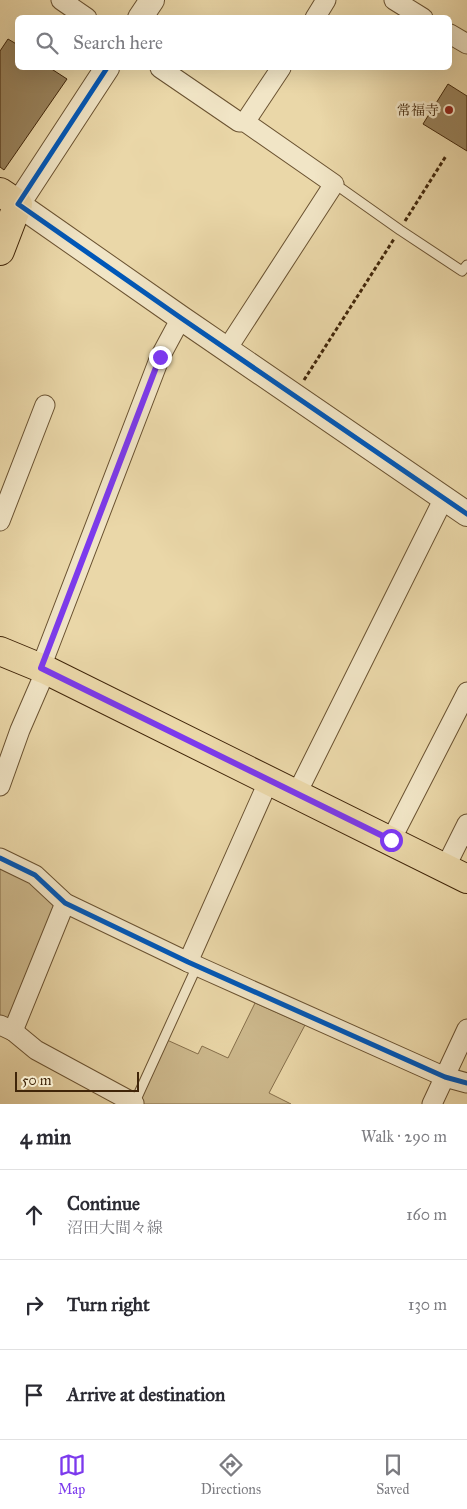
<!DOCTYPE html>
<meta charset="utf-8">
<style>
:root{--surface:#fff;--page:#f7f7f7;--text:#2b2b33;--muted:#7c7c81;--line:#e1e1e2;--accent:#7c3aed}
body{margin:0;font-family:"IM FELL Great Primer","Noto Serif JP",serif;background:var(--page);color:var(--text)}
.scale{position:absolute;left:15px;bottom:12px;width:124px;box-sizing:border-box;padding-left:5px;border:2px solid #402509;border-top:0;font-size:14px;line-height:18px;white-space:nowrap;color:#402509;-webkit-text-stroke:4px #f1e5c6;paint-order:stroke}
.stop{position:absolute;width:15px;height:15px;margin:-11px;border:4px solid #7c3aed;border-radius:50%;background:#fff}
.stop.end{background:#7c3aed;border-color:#fff;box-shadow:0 1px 5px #0008}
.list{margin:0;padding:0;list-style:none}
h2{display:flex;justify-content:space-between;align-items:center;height:65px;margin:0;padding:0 20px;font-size:21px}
h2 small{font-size:16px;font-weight:400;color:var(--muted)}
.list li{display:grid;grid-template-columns:32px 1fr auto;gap:15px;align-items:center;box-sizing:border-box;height:90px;padding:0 20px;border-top:1px solid var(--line)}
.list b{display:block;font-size:19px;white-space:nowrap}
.list p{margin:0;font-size:16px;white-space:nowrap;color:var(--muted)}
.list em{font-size:16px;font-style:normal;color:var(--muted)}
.icon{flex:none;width:28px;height:28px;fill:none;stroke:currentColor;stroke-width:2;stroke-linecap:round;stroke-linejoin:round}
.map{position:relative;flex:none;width:467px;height:1104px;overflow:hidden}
.search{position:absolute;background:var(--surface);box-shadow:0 5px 20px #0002;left:15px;right:15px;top:15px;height:55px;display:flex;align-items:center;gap:12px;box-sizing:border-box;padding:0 18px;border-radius:8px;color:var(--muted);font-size:19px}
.sheet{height:335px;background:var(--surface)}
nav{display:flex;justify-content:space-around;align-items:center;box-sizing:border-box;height:70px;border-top:1px solid var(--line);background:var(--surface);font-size:14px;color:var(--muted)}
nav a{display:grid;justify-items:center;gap:2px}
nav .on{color:var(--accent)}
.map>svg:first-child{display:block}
.green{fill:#cdb98d;stroke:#866f4b}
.building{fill:#98825c;stroke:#402509}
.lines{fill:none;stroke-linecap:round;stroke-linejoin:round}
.service-casing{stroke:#6a5231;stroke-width:11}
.minor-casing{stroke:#6a5231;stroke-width:21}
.tertiary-casing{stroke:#6a5231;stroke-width:26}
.primary-casing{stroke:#402509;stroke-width:30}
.trunk-casing{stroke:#402509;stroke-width:30}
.path{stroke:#402509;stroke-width:3;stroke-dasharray:4 2.5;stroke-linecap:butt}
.service{stroke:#f1e5c6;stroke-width:9}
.minor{stroke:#f1e5c6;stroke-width:19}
.tertiary{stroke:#f1e5c6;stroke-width:24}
.primary{stroke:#ead7a8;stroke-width:28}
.trunk{stroke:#ead7a8;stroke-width:28}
.cycleway-casing{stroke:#f1e5c6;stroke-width:8}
.cycleway{stroke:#0057b8;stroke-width:5}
.route{stroke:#7c3aed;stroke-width:6}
.poi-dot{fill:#8f2418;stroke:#f1e5c6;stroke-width:2}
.labels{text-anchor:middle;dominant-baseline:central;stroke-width:5;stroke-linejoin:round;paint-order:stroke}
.poi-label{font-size:14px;fill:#402509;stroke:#f1e5c6;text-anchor:end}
</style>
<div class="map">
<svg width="467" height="1104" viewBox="0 0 467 1104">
<rect width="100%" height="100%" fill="#ead7a8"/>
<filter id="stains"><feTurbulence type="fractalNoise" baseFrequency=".004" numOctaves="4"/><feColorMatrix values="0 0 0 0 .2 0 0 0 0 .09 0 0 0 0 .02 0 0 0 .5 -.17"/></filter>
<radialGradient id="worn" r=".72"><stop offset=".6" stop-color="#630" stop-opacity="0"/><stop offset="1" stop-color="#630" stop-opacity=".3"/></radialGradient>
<g class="green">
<path d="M0 863 34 881 56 906 11 1022 0 1017Z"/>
<path d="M255 1003 305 1025 269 1093 291 1104H138L167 1040 198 1054 202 1046 228 1058Z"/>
</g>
<g class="building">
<path d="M8 39 18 45V68H50L67 79 4 170 0 167V51Z"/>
<path d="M448 84 467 96V151L423 124Z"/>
</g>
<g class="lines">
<g class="service-casing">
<g id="service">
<path d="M334 184 342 189 400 230 462 271 467 265"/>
<path d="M134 1104 197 966"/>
</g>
</g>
<g class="minor-casing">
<g id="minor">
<path d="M61 0 87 18"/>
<path d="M394 0 423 18"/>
<path d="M315 18 326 0"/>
<path d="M450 34 467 44"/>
<path d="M160 68 239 122H245L334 184 227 349"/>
<path d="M245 122 281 68"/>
<path d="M0 521 45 405"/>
<path d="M41 667 160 357 181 318"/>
<path d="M0 786 20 730 46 670"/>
<path d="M297 793 444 498"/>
<path d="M391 840 467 692"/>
<path d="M0 858 35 875 65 903 188 962 445 1077 467 1083"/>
<path d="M445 868 467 824"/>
<path d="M188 962 269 780"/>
<path d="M0 1025 13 1031 65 903"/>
<path d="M13 1031 36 1050 134 1103"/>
<path d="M432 1104 467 1029"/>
</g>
</g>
<g class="tertiary-casing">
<g id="tertiary">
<path d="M140 18 152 0"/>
<path d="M107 68 18 204 181 318 467 514"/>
</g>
</g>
<g class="primary-casing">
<path id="primary" d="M0 651 46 670 467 879"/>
</g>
<g class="trunk-casing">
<path id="trunk" d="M0 192 18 204 0 251"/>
</g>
<g class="path">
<path d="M405 221 446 156"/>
<path d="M304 380 394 239"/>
</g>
<use href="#service" class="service"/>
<use href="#minor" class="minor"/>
<use href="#tertiary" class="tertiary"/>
<use href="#primary" class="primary"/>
<use href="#trunk" class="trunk"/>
<g class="cycleway-casing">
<g id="cycleway">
<path d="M107 68 18 204 181 318 467 514"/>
<path d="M0 858 35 875 65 903 188 962 445 1077 467 1083"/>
</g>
</g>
<use href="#cycleway" class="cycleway"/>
</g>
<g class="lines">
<path class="route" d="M160 357 41 668 391 840"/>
</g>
<circle class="poi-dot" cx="449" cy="110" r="5"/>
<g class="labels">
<g class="poi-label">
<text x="439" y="110">常福寺</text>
</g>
</g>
<rect width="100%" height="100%" filter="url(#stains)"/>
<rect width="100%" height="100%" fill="url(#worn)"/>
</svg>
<div class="scale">50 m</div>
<div class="stop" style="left:391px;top:840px"></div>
<div class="stop end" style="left:160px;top:357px"></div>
<div class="search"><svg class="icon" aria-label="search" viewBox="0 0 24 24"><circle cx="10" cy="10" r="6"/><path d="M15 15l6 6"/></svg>Search here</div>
</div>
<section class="sheet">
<h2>4 min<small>Walk · 290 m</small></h2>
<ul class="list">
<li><svg class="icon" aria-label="ahead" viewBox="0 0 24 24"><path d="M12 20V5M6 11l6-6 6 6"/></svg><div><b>Continue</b><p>沼田大間々線</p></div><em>160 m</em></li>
<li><svg class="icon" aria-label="right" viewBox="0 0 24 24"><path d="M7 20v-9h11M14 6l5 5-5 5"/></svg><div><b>Turn right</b></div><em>130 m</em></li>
<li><svg class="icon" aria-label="arrive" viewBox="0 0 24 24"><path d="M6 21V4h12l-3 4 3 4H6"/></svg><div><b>Arrive at destination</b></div></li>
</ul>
</section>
<nav>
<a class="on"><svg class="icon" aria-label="map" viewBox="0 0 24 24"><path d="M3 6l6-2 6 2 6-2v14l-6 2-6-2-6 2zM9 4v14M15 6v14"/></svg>Map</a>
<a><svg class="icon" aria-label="directions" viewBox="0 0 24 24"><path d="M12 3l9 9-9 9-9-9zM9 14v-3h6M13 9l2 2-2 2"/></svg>Directions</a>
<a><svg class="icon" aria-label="saved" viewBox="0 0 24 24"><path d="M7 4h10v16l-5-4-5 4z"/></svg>Saved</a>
</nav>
